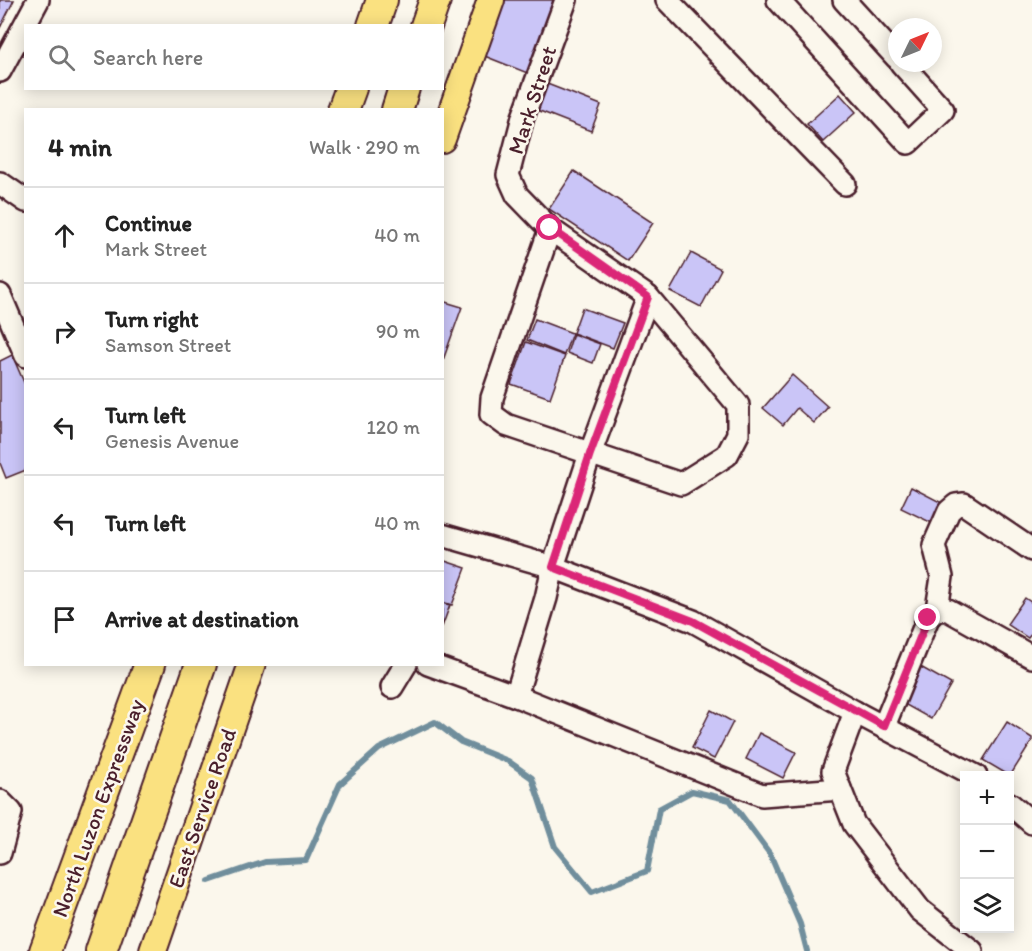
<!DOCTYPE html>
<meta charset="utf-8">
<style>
:root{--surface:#fff;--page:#f2f2f2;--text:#222;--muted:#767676;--line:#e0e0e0}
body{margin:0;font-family:Itim,sans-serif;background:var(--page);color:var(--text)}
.controls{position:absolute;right:18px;bottom:18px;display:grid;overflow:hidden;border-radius:0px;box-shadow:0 3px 15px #0003}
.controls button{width:54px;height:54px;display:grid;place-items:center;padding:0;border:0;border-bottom:2px solid var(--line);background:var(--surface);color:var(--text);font:30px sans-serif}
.compass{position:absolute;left:888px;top:18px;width:54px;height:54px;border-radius:50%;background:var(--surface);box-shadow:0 3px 15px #0003;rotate:47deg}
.stop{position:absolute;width:18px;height:18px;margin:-14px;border:4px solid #db2777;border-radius:50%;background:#fff}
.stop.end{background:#db2777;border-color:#fff;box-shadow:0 2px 6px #0008}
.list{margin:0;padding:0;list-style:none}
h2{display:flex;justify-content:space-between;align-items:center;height:78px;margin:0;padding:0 24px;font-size:26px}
h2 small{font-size:20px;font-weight:400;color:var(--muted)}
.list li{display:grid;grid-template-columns:39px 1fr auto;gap:18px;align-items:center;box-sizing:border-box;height:96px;padding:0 24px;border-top:2px solid var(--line)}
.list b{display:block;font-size:22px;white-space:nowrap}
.list p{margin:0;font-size:20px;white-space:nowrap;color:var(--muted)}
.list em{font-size:20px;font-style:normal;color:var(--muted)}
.icon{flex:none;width:33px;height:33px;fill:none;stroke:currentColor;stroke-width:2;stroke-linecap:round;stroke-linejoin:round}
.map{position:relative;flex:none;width:1032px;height:951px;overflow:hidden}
.search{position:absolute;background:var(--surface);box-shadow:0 3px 15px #0003;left:24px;top:24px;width:420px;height:66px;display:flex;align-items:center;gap:15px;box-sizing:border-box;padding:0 21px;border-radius:0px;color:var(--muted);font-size:22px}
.panel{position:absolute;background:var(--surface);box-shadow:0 3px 15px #0003;left:24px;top:108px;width:420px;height:558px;border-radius:0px}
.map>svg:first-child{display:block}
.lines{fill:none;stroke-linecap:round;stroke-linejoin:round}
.stream{stroke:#708e9c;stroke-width:6}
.building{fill:#cac5f7;stroke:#4a1f2b;stroke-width:1.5}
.minor-casing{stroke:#4a1f2b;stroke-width:26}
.major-casing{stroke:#4a1f2b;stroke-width:30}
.highway-casing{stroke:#4a1f2b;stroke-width:34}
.minor{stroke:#fbf7ec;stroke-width:21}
.major{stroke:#fae180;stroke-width:26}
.highway{stroke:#fae180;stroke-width:30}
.route{stroke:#db2777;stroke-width:8}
.labels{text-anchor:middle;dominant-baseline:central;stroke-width:5;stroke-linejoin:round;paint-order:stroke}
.street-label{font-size:22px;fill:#4a1f2b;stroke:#fbf7ec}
</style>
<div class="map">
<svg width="1032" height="951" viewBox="0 0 1032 951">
<rect width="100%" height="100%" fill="#fbf7ec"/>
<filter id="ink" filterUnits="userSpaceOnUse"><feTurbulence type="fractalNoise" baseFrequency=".0167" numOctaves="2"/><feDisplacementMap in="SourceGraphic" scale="12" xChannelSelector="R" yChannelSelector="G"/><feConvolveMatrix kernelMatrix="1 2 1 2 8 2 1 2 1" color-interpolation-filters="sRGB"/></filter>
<g filter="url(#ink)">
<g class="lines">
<path class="stream" d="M209 881 265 862 306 860 340 784 379 749 435 722 461 742 508 761 532 778 555 847 592 892 647 871 659 809 692 791 730 800 770 854 800 924 807 951"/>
</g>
<g class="building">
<path d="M0 0H14L0 28Z"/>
<path d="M502 0H558L530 74 482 55Z"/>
<path d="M542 82 601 105 591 131 532 108Z"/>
<path d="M840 94 856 112 823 142 807 124Z"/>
<path d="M574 171 653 223 628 261 549 209Z"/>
<path d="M691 253 721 269 701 307 670 291Z"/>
<path d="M442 301 462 307 442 363Z"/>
<path d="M582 308 623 323 613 348 573 333Z"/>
<path d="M535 319 572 333 564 355 527 340Z"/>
<path d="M573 334 600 344 593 363 567 353Z"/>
<path d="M526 342 565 356 550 398 511 384Z"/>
<path d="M12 355 26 387V470L6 478 0 463V361Z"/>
<path d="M792 375 828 407 814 423 797 408 783 425 763 408Z"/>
<path d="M911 487 944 504 934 524 901 508Z"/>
<path d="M442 560 466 568 452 605 442 602Z"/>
<path d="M1025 598 1032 603V633L1028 638 1007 624Z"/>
<path d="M442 603 450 605 442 627Z"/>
<path d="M917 665 951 684 931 719 897 700Z"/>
<path d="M711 710 733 722 714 759 692 748Z"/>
<path d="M1007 722 1032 738V741L1010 776 983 760Z"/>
<path d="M759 733 796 752 783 778 746 759Z"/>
</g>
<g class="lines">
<g class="minor-casing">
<g id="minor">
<path d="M667 0 845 184"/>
<path d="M778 0 908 143 943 110 901 63"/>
<path d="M844 0 897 58"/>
<path d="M0 71 38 0"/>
<path d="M0 183 26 201"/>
<path d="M550 229 492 398 491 414 506 425 681 484 727 455 738 434V405L648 297 550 229 517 195 508 175 523 117 566 0"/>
<path d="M0 295 26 356"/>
<path d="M442 535 553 567 693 621 855 712 976 776"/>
<path d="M937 609 942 577 934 545 949 511 956 505 964 504 1032 550"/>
<path d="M428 664 516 696 762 795 840 789"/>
<path d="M392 687 406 664"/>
<path d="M516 696 546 598 553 567 590 454 648 297"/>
<path d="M855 712 833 771 854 824 920 910 972 951"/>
<path d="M884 726 928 618 937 609 948 610 1032 657"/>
<path d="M0 801 11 812 0 853"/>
<path d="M1010 804 1032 823"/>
</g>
</g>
<g class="major-casing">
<g id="major">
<path d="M442 139 491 0"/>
<path d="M153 951 252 664"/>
</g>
</g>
<g class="highway-casing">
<g id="highway">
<path d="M373 26 382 0"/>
<path d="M426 26 435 0"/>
<path d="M343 110 351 88"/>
<path d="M397 110 404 88"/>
<path d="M45 951 150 664"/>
<path d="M101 951 201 664"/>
</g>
</g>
<use href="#minor" class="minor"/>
<use href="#major" class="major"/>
<use href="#highway" class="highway"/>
</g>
</g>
<g class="lines" filter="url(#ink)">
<path class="route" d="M550 228 648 297 590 454 553 567 693 621 884 726 928 618"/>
</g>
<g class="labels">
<g class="street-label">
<text transform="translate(532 100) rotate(-72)">Mark Street</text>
<text transform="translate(98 808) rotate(-70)">North Luzon Expressway</text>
<text transform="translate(202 808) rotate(-71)">East Service Road</text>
</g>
</g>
</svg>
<div class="controls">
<button>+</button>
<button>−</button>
<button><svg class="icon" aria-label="layers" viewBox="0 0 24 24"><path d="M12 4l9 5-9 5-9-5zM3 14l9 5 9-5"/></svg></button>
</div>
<svg class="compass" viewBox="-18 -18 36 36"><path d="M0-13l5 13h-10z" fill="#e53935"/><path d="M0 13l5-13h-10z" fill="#767676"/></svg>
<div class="stop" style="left:550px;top:228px"></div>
<div class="stop end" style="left:928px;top:618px"></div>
<div class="search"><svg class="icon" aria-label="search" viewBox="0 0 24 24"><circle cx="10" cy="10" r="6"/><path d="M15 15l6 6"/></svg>Search here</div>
<section class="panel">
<h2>4 min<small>Walk · 290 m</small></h2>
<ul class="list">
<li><svg class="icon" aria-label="ahead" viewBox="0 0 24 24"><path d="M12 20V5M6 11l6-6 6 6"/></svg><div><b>Continue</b><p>Mark Street</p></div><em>40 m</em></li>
<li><svg class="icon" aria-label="right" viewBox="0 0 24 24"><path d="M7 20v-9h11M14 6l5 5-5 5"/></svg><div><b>Turn right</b><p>Samson Street</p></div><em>90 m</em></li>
<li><svg class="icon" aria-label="left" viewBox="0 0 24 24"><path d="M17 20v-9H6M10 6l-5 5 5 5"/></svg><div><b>Turn left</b><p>Genesis Avenue</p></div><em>120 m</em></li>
<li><svg class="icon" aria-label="left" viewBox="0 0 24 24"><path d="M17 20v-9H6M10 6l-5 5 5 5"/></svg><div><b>Turn left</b></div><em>40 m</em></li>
<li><svg class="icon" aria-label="arrive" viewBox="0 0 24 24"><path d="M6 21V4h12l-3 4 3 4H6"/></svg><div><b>Arrive at destination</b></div></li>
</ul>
</section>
</div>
